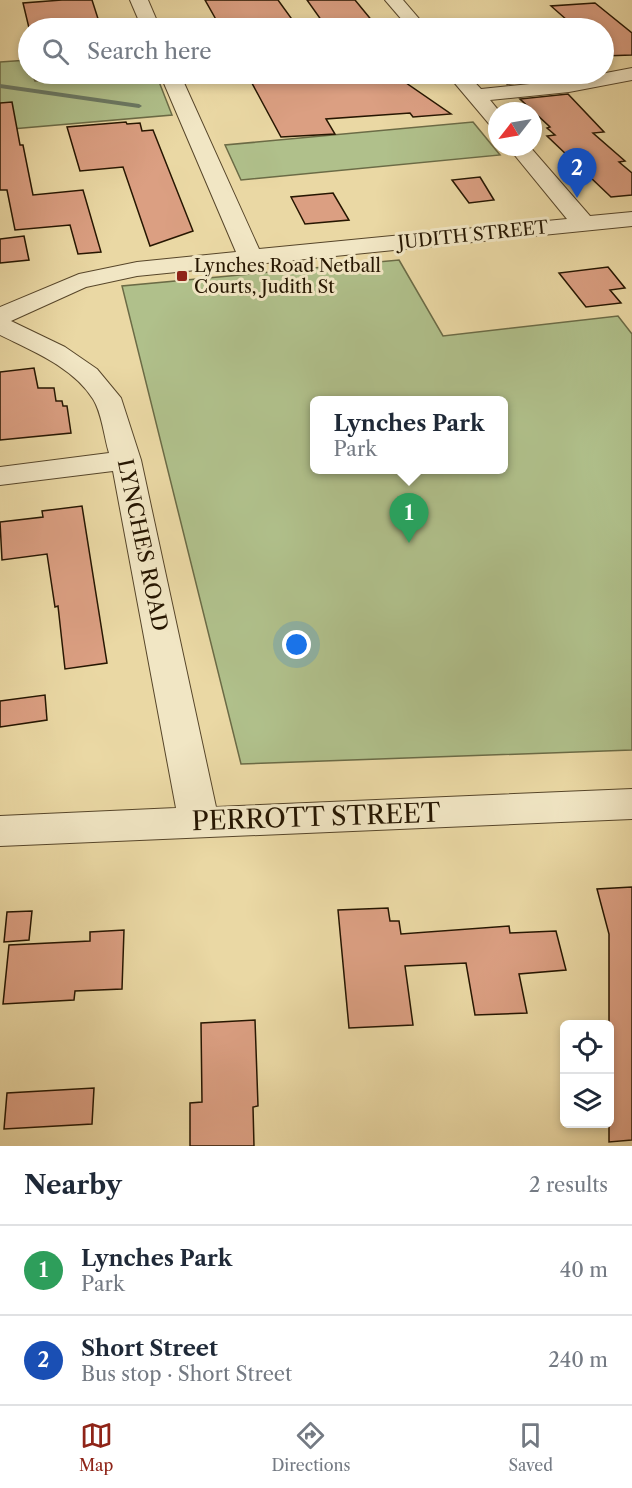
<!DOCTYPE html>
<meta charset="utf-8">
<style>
:root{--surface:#fff;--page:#f2f2f3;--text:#1f2937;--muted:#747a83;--line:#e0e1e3;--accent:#8f2418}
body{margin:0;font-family:"Libre Caslon Text",serif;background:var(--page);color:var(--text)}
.controls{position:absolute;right:18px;bottom:18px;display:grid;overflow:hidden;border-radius:9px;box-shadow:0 3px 9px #0003}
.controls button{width:54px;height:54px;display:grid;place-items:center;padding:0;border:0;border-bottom:2px solid var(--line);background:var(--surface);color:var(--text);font:30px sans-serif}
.compass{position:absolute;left:488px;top:102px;width:54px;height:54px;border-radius:50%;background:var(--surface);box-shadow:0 3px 9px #0003;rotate:239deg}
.you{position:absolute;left:297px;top:645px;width:21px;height:21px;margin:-15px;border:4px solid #fff;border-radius:50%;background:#1a73e8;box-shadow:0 0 0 9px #1a73e833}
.badge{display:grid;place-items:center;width:39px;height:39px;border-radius:50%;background:var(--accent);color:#fff;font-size:20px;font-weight:700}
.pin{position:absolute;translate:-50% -50px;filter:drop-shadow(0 2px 3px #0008)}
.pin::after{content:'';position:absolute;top:32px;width:21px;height:18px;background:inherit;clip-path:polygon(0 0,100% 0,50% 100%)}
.popup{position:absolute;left:310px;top:396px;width:198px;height:78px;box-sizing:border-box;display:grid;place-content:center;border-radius:9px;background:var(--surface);filter:drop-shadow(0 2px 4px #0005);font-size:20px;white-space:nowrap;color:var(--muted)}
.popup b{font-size:22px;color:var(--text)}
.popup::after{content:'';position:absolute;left:50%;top:100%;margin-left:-12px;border:12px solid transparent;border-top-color:var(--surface)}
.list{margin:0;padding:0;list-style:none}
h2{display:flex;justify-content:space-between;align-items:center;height:78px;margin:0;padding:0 24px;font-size:26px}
h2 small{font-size:20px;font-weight:400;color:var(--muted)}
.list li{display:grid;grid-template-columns:39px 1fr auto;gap:18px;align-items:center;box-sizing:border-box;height:90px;padding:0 24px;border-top:2px solid var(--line)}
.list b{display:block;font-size:22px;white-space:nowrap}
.list p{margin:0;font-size:20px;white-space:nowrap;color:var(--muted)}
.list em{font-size:20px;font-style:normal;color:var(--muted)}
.icon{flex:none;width:33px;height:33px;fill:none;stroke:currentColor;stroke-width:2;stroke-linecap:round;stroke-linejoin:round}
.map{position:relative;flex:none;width:632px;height:1146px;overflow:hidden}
.search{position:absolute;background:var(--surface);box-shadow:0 3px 9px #0003;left:18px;right:18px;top:18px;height:66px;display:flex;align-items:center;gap:15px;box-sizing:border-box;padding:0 21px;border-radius:33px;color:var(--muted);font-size:22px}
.sheet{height:258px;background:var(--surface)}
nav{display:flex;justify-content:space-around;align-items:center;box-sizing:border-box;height:84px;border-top:2px solid var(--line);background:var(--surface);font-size:16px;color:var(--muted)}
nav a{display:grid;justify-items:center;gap:3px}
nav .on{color:var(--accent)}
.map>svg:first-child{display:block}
.green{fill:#b0c08b;stroke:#6b6b46;stroke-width:1.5;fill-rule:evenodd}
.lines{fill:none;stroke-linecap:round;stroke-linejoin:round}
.stream{fill:#6a7863;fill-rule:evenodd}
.building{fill:#db9f82;stroke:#261601;stroke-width:1.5}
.minor-casing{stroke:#57462a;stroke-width:2}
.minor{fill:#f1e6c4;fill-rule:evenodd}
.poi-dot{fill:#8f2418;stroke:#f1e6c4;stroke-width:2}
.labels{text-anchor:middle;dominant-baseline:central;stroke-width:6;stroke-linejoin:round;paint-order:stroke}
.far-street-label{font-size:18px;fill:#261601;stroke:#f1e6c4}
.far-poi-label{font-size:18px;fill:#261601;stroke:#f1e6c4;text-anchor:start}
.street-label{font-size:21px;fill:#261601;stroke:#f1e6c4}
.near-street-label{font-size:26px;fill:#261601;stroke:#f1e6c4}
</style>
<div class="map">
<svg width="632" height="1146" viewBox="0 0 632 1146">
<rect width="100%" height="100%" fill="#ead8a4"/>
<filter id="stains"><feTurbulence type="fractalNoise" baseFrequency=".00333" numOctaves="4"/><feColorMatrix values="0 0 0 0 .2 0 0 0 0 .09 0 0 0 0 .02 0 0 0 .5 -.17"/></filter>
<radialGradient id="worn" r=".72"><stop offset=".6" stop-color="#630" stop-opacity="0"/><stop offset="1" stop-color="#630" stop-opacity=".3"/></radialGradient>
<g class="green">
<path d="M28 60V74H32L35 81 156 74 172 115 0 130V62Z"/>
<path d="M473 122 500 155 241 180 225 145Z"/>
<path d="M399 260 443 336 618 316 632 334V750L241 764 122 286ZM314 400H504V470H314Z"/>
</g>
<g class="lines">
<path class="stream" d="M0 84 139 104 142 106 139 108 0 88Z"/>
</g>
<g class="building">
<path d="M62 0H92L101 28H29L23 3Z"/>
<path d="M205 0H278L294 22 224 28 222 23H218Z"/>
<path d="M307 0H355L378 28H337L333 23 324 24Z"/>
<path d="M595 3 632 33V55L603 56V28H576L551 6Z"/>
<path d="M247 74H393L451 114 413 117 410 113 326 119 335 134 281 137Z"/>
<path d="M498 74H549L554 79 507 84Z"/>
<path d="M568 94 604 132 593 133 625 161 619 162 632 173V195L611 197 547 136 555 135 547 128 550 127 520 99Z"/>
<path d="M12 102 20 145H23L33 195 83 190 101 252 78 254 70 225 15 230 7 190H0V103Z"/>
<path d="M126 122 127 124 140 123 142 131 153 130 193 231 150 246 123 167 80 171 67 127Z"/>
<path d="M480 177 494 200 469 203 452 180Z"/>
<path d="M333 193 349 220 305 224 291 197Z"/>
<path d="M24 236 29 260 0 263V239Z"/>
<path d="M608 267 625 288 610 290 621 303 586 307 559 273Z"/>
<path d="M34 368 38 388H54L56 401H62L63 406H67L71 433 0 440V372Z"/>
<path d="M82 506 107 663 65 669 58 606 55 607 47 554 2 560 0 522 43 517 42 511Z"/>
<path d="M45 695 47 720 0 727V701Z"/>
<path d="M632 887V1140L609 1142V934L597 889Z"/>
<path d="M388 908 390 921H399L401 934 509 926 510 933 556 931 566 970 519 974 527 1013 475 1015 466 963 405 966 413 1025 349 1028 338 910Z"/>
<path d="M32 911 29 940 4 942 7 912Z"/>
<path d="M124 930 122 989 75 991 74 1000 3 1004 9 945 90 941V932Z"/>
<path d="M255 1020 258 1106 253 1107 254 1146H190V1103L202 1102 201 1023Z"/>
<path d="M94 1088 92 1124 4 1129 7 1093Z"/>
</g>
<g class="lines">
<g class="minor-casing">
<g id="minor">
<path d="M130 0H148L160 28H142Z"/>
<path d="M385 0H403L427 28H409Z"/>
<path d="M632 68V80L569 92 490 100 499 111H497V127L490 125 447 74H467L481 89 569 80Z"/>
<path d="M160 74H180L259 249 567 219 508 147H530L590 216 632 212V226L137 276 86 287 11 321 65 347 97 369 121 398 141 460 216 807 632 789V819L0 846V816L176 808 113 471 0 485V467L109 453C104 437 102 413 93 399 73 367 32 351 0 335V307L79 274 137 262 236 252Z"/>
</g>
</g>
<use href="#minor" class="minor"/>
</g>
<rect class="poi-dot" x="176" y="270" width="12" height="12" rx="3"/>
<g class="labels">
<g class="far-street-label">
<text transform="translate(473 235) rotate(-6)">JUDITH STREET</text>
</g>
<g class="far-poi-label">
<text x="194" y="266">Lynches Road Netball<tspan x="194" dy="21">Courts, Judith St</tspan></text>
</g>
<g class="street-label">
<text transform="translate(143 545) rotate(78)">LYNCHES ROAD</text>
</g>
<g class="near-street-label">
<text transform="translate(316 817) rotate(-2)">PERROTT STREET</text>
</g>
</g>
<rect width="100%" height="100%" filter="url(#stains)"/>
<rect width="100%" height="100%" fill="url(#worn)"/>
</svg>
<div class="controls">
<button><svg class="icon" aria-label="locate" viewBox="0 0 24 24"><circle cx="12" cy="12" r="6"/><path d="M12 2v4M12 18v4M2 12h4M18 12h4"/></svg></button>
<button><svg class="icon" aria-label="layers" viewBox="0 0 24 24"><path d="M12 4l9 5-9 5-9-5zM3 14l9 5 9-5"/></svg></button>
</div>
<svg class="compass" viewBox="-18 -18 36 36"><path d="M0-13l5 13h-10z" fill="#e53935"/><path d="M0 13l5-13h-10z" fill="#747a83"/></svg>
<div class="you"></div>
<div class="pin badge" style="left:409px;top:543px;background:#2e9e5b">1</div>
<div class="popup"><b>Lynches Park</b>Park</div>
<div class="pin badge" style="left:577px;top:198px;background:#1a4fb4">2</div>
<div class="search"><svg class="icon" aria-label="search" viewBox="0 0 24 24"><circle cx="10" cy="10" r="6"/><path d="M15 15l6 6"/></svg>Search here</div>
</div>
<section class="sheet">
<h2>Nearby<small>2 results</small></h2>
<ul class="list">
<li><span class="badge" style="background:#2e9e5b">1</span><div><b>Lynches Park</b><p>Park</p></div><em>40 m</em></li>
<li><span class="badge" style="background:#1a4fb4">2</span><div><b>Short Street</b><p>Bus stop · Short Street</p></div><em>240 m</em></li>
</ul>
</section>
<nav>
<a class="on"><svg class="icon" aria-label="map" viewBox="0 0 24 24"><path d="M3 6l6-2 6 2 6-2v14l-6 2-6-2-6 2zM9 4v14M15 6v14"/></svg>Map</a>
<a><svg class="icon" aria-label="directions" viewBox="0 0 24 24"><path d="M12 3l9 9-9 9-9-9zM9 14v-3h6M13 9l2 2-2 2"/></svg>Directions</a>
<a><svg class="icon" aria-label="saved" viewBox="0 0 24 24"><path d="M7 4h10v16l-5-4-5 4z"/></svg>Saved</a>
</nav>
